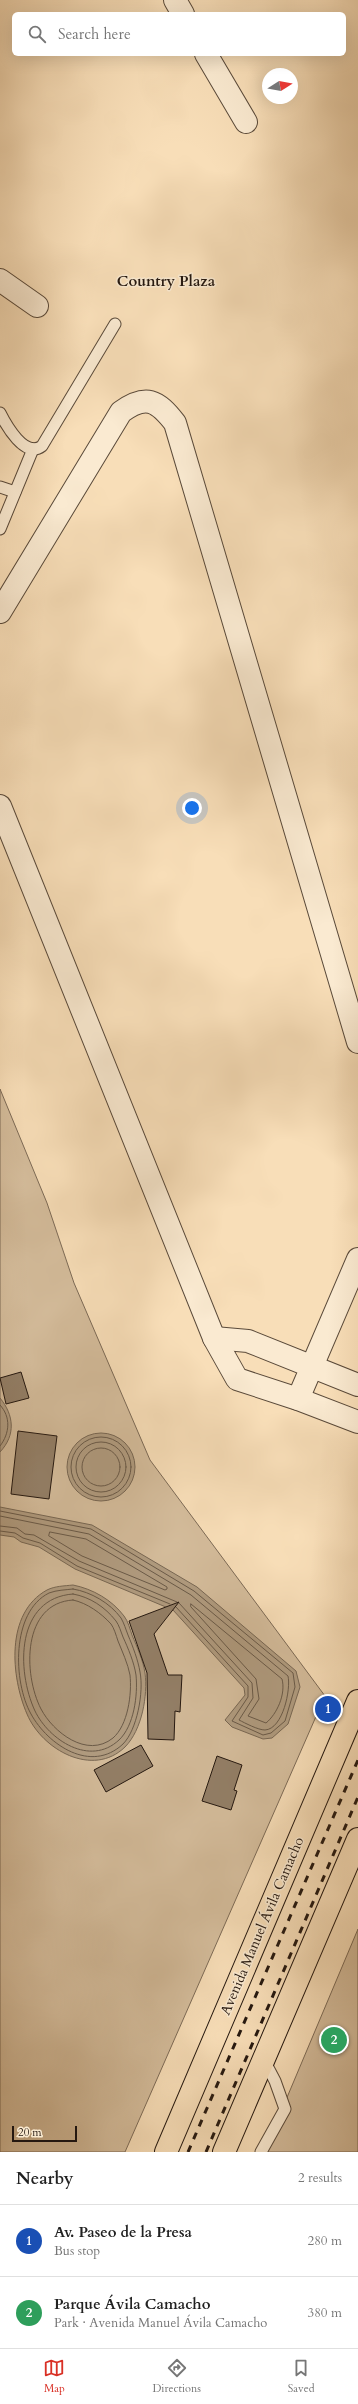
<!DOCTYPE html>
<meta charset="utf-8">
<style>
:root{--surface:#fff;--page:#f6f6f6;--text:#222;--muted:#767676;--line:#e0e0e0;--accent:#d93025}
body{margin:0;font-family:Cardo,serif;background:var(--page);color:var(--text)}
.compass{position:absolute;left:262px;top:68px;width:36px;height:36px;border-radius:50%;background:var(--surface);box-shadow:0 4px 16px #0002;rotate:79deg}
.scale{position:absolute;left:12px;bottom:10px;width:65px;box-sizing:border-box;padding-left:4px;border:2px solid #251810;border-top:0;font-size:11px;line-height:14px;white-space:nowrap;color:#251810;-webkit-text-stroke:3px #faead1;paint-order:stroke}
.you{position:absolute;left:192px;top:808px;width:14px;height:14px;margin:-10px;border:3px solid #fff;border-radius:50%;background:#1a73e8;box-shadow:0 0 0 6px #1a73e833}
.badge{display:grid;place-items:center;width:26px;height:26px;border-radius:50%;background:var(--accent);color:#fff;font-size:13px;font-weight:700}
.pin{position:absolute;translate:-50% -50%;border:2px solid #fff;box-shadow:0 1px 4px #0006}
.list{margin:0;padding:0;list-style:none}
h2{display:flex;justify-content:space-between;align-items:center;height:52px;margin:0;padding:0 16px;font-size:17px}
h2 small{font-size:13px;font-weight:400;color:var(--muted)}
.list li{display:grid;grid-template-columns:26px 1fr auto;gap:12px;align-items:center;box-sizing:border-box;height:72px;padding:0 16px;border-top:1px solid var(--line)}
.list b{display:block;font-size:15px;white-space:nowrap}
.list p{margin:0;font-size:13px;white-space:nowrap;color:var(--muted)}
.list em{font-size:13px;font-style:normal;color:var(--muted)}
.icon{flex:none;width:22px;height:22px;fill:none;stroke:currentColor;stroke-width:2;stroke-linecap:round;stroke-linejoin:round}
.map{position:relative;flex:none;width:358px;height:2152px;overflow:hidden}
.search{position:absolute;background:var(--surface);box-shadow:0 4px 16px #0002;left:12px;right:12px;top:12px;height:44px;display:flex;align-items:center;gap:10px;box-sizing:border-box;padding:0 14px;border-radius:6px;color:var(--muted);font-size:15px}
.sheet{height:196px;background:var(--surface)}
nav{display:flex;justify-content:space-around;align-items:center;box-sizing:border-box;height:56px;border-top:1px solid var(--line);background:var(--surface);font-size:11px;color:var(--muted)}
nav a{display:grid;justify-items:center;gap:2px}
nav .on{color:var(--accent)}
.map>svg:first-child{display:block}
.green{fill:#d4bc9b;stroke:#7c6a56}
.water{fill:#b09b7f;stroke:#786753}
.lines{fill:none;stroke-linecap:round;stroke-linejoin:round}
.shore{stroke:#6a5a48;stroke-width:1}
.building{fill:#937f67;stroke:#251810}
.lane-casing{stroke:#5a4a3a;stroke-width:13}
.street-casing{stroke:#5a4a3a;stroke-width:24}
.primary-casing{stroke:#251810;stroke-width:24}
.lane{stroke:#faead1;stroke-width:11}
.street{stroke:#faead1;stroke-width:22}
.primary{stroke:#f8deb8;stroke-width:22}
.rail{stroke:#251810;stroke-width:3;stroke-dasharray:7 7;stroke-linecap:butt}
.labels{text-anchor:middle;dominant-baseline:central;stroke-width:3;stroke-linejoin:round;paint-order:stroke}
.street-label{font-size:14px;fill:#251810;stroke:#faead1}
.neighbourhood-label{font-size:15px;font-weight:bold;fill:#251810;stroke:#faead1}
</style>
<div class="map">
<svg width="358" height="2152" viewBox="0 0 358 2152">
<rect width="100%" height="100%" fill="#f8deb8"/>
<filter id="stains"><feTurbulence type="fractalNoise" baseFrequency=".005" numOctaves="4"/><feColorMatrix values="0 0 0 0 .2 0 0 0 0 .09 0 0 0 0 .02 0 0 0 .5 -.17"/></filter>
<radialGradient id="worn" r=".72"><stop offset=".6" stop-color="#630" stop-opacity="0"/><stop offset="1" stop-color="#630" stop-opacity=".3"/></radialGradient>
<g class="green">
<path d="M0 1089 47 1203 74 1283 150 1460 325 1696 125 2152H0Z"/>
<path d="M358 1929V2152H264Z"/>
</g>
<g class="water">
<path d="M0 1398C14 1415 16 1435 0 1452Z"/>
<circle cx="101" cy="1467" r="34"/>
<path d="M0 1507 92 1525 197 1587 296 1671 300 1687 288 1724 272 1738 263 1739 232 1727 225 1720 245 1695 244 1688 173 1610 75 1569 39 1547 21 1542 14 1537 0 1535Z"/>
<path d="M73 1585C93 1589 112 1600 124 1616 128 1621 130 1629 132 1635 137 1647 143 1660 145 1673 148 1695 142 1730 125 1747 93 1778 42 1750 27 1714 11 1677 5 1613 47 1590 55 1586 64 1586 73 1585Z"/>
</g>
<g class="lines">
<g class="shore">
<path d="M0 1405C11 1417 10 1433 0 1446"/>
<circle cx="101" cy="1467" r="30"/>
<circle cx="101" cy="1467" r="25"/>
<circle cx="101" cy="1467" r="19"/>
<path d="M0 1511 91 1529 194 1591 293 1673 295 1687 285 1721 271 1733 263 1735 232 1721 248 1697V1686L176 1607"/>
<path d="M0 1516 89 1534 191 1595 288 1676C291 1689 283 1729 265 1730 258 1730 245 1723 239 1720L253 1698 252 1683 179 1603"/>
<path d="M0 1526 17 1528 25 1534 34 1535 79 1561 177 1602"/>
<path d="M0 1531 15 1533 23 1538 40 1543 77 1566 170 1604"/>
<path d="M50 1532 86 1539 167 1587V1589L165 1590 82 1556 49 1536Z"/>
<path d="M73 1589C91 1592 110 1603 121 1618 124 1623 126 1630 128 1635 133 1647 138 1660 140 1672 144 1692 137 1730 123 1744 91 1774 48 1745 31 1714 13 1682 11 1612 49 1593 57 1590 65 1590 73 1589Z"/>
<path d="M73 1594C90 1597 105 1607 116 1621 119 1625 121 1632 123 1637 128 1648 134 1662 136 1675 138 1695 134 1726 119 1740 90 1767 49 1740 35 1711 16 1670 16 1598 73 1594Z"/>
<path d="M73 1600C87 1603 101 1613 111 1624 114 1628 116 1635 118 1641 122 1651 128 1664 130 1675 132 1694 128 1725 113 1738 87 1759 53 1732 41 1709 23 1674 22 1603 73 1600Z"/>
<path d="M191 1604 282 1679C286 1694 277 1714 266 1723L248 1716 259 1699 256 1679 191 1607Z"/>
</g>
</g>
<g class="building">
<path d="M21 1372 29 1398 6 1404 0 1378Z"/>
<path d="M18 1431 57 1436 49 1499 11 1494Z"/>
<path d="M179 1602 154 1634 168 1675H182L180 1712 175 1711 174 1740 148 1739 147 1673 129 1621Z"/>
<path d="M141 1745 153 1766 106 1792 94 1770Z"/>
<path d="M217 1756 242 1765 234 1790 237 1791 231 1810 202 1801Z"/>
</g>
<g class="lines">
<g class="lane-casing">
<g id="lane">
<path d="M0 413C6 425 25 459 42 446L115 324"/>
<path d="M0 487 15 492"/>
<path d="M0 529 33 449"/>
<path d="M261 2152 285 2109 275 2081 264 2060"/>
</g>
</g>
<g class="street-casing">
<g id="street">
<path d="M175 0 183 14"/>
<path d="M206 54 246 122"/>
<path d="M0 280 37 306"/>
<path d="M0 612 121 412C146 394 157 400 175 423L358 1042"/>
<path d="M0 806 214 1338 237 1379 298 1399 358 1422"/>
<path d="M214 1338 248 1341 358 1385"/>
<path d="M298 1399 358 1259"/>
</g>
</g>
<g class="primary-casing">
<g id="primary">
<path d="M166 2152 358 1701"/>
<path d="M224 2152 358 1839"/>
</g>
</g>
<use href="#lane" class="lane"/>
<use href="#street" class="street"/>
<use href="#primary" class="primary"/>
<g class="rail">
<path d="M188 2152 358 1760"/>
<path d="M206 2152 358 1797"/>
</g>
</g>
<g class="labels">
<g class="street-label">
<text transform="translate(262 1926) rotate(-67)">Avenida Manuel Ávila Camacho</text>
</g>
<g class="neighbourhood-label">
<text x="166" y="281">Country Plaza</text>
</g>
</g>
<rect width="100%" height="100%" filter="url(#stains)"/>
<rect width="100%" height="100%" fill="url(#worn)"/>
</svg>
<svg class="compass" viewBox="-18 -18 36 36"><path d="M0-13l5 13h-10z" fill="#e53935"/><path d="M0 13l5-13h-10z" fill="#767676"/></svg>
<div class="scale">20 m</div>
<div class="you"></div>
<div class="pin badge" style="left:328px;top:1709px;background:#1a4fb4">1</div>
<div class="pin badge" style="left:334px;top:2040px;background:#2e9e5b">2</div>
<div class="search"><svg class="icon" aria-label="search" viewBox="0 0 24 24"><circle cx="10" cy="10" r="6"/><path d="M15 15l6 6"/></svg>Search here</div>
</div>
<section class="sheet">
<h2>Nearby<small>2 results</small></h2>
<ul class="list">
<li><span class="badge" style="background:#1a4fb4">1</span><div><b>Av. Paseo de la Presa</b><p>Bus stop</p></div><em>280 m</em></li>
<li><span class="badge" style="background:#2e9e5b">2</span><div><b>Parque Ávila Camacho</b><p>Park · Avenida Manuel Ávila Camacho</p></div><em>380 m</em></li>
</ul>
</section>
<nav>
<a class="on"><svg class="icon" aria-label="map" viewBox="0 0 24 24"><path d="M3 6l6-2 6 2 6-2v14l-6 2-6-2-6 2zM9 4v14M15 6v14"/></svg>Map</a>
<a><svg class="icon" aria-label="directions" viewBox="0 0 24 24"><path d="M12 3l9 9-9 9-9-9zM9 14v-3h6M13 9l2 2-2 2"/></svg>Directions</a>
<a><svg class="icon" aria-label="saved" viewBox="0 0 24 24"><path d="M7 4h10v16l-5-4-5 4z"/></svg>Saved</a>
</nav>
